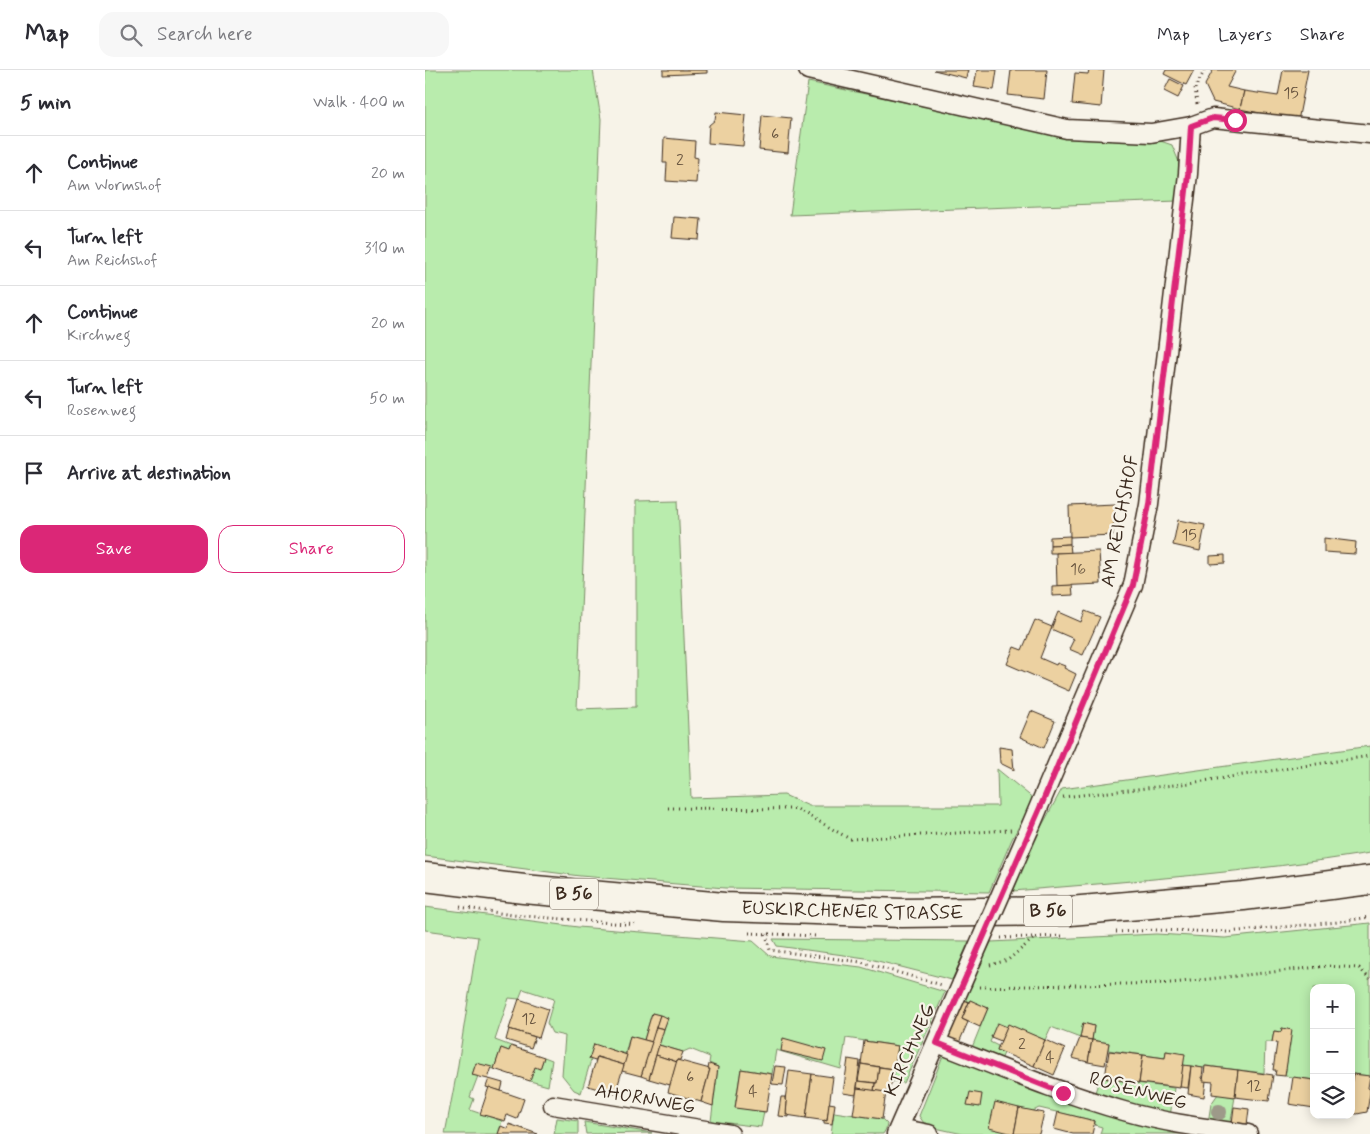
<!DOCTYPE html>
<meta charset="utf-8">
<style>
:root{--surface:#fff;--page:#f7f7f7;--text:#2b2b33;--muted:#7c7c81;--line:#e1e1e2;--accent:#db2777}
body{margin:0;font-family:Mynerve,sans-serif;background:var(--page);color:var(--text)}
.controls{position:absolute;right:15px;bottom:15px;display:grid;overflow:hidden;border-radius:10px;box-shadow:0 2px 12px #0003}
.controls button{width:45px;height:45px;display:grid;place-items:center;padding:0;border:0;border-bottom:1px solid var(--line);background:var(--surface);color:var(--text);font:25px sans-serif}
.stop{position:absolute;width:15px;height:15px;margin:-11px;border:4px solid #db2777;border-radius:50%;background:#fff}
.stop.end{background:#db2777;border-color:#fff;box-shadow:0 1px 5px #0008}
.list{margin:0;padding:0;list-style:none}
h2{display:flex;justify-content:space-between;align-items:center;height:65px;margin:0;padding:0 20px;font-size:21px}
h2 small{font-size:16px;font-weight:400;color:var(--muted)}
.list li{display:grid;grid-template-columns:32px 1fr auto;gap:15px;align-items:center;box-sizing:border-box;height:75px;padding:0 20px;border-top:1px solid var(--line)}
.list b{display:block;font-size:19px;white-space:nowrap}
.list p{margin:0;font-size:16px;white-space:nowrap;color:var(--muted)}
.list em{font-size:16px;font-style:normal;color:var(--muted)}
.actions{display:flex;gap:10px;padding:15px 20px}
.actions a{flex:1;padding:11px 0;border:1px solid var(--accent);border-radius:15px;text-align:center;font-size:18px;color:var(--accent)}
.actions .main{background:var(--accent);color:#fff}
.icon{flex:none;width:28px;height:28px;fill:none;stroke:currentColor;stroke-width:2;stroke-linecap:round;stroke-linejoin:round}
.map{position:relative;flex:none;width:945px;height:1064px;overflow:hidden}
header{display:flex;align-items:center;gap:30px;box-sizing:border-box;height:70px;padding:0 25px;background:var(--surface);border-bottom:1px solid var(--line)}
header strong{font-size:24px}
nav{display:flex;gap:28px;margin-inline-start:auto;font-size:18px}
.search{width:350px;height:45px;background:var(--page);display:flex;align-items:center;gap:12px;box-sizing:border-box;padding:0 18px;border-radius:15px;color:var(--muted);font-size:19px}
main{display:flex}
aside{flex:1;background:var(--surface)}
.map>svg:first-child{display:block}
.green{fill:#b9ecad;stroke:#7a8b66}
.building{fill:#ecd1a1;stroke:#3b2a1e}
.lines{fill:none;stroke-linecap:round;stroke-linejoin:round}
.minor-casing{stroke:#3b2a1e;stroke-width:21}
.primary-casing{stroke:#3b2a1e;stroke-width:31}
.path{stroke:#3b2a1e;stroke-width:3;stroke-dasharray:1 4;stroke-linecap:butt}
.minor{stroke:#f7f3e8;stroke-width:18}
.primary{stroke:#f7f3e8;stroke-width:28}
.minor-bridge-casing{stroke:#3b2a1e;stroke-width:21;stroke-linecap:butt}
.minor-bridge{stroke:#f7f3e8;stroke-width:18}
.tree{fill:#9d9a89}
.route{stroke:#db2777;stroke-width:6}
.labels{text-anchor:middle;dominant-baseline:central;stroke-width:4.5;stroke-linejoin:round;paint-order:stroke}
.number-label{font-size:16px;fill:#67543f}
.shield{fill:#f7f3e8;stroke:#73665b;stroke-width:1}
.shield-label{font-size:18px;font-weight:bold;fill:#3b2a1e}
.street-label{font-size:19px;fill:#3b2a1e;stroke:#f7f3e8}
</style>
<header>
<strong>Map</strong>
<div class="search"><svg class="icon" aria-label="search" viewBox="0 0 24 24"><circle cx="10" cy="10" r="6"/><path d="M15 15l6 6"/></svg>Search here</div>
<nav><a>Map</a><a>Layers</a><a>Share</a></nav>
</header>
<main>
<aside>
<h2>5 min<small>Walk · 400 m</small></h2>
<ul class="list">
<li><svg class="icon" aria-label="ahead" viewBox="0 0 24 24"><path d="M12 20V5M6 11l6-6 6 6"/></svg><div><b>Continue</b><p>Am Wormshof</p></div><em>20 m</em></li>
<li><svg class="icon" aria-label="left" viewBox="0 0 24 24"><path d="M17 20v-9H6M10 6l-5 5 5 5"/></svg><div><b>Turn left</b><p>Am Reichshof</p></div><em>310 m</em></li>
<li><svg class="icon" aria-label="ahead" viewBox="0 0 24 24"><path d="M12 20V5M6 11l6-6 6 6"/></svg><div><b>Continue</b><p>Kirchweg</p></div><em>20 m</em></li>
<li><svg class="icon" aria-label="left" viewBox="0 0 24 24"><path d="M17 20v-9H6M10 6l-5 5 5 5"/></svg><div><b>Turn left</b><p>Rosenweg</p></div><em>50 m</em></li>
<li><svg class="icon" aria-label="arrive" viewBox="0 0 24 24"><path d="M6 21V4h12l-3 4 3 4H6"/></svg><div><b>Arrive at destination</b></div></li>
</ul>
<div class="actions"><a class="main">Save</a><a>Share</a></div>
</aside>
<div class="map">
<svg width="945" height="1064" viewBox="0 0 945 1064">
<rect width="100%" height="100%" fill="#f7f3e8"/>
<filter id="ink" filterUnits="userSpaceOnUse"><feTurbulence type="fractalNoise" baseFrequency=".02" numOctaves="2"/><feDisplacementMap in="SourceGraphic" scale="10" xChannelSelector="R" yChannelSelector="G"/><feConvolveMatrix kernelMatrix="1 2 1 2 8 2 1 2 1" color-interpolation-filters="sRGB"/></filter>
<g filter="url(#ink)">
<g class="green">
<path d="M0 0H168L176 49 152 639 211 637V431L253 430 266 728 359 725 384 736H573L572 699 609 729 587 769 564 822 300 818 155 806 0 786Z"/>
<path d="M383 12 633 64 730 69 747 75 754 92 753 131 365 145Z"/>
<path d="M945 676V783C827 802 708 811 588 821L609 770 637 719Z"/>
<path d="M0 837 153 857 328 871 345 886 436 897 520 922 479 1013 468 1011 473 976 421 968 416 999 351 980 347 1004 316 999 310 1037 339 1042 336 1057 286 1051 293 997 284 993 285 987 265 979 258 982 234 975 242 948 227 943 219 970 205 966 200 984 169 975 166 990 156 1023 149 1020 137 1005 140 966 127 963 122 953 129 929 98 919 94 929 84 928 70 970 86 976 84 981 76 978 69 999 51 993 47 1005 53 1006 45 1027 49 1029 45 1040 77 1051 73 1064H20L32 1001 53 867 0 860Z"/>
<path d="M945 853V1006L926 1004V918H889V1010L860 1006 866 960 857 958 856 962 849 961 847 972H840L839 1003 781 996 778 998 758 995 759 984 741 981 740 988 683 980 684 973 667 970 669 956 658 953 655 968 626 957 620 970 583 955 582 957 573 953 565 972 573 976 572 980 579 983 575 992 546 980 563 938 545 930 544 932 539 930V927L566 872 731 864 800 868Z"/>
<path d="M348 869 544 871 527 910 441 888 352 876Z"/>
<path d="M519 983 772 1064H675L677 1057 670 1055V1051L614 1038 608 1041 590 1064H538L501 1056 494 1046Z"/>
<path d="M119 987 127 990 123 1016 105 1011 110 997 115 999Z"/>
<path d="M675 1008 749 1018 745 1047 669 1025Z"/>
<path d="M793 1024 810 1027 805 1056 783 1053 786 1034Z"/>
<path d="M409 1042 457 1049 462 1054 461 1059 458 1064H406Z"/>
<path d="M132 1048 153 1051V1064H129Z"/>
<path d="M159 1052 227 1063 161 1064Z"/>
</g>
<g class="building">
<path d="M238 0H282V3L238 5Z"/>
<path d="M509 0H543L541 8Z"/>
<path d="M552 0H572L569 20 549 17Z"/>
<path d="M586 0H622L619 29 583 25Z"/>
<path d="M664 0H679L676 37 647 34 650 3 663 4Z"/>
<path d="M741 0H769L761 15 739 4Z"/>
<path d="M788 0H811L802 17 819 21 815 39 788 32 780 15Z"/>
<path d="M858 0H883L873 51 815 39 819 21 853 26Z"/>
<path d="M745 9 759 16 753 28 739 21Z"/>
<path d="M291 42 321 45 318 76 283 73 284 55 290 50Z"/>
<path d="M337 45 366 48 363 83 334 80Z"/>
<path d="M239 68 270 71 269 87 273 88 271 113 241 111 242 93H238Z"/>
<path d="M249 147 276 149 274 170 247 168Z"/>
<path d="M690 434 691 454H688V465L645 467 644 436Z"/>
<path d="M753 450 780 455 775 481 748 475Z"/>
<path d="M645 466V474L625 475V467Z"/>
<path d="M899 468 931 472 930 484 899 482Z"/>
<path d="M645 474 646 483H625V475Z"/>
<path d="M674 481 676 514 632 516 631 483Z"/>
<path d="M800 485V493L785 494V486Z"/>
<path d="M647 515 648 525 627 526V516Z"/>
<path d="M660 541 675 547 658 585 644 579 649 569 626 559 633 542 656 552Z"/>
<path d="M610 550 627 557 615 588 631 595 632 593 640 596 639 598 651 604 644 621 582 594 589 577 597 580Z"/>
<path d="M606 641 630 651 619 678 595 667Z"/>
<path d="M574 677 587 679 589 700 575 693Z"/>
<path d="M94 929 123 939 114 968 84 959Z"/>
<path d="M539 930 544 932 537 949 543 952 533 975 522 971Z"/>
<path d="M545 930 563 938 555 957 537 949Z"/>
<path d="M227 943 235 945 227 972 219 970Z"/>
<path d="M235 945 243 948 239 959 231 957Z"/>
<path d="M572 953 582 957 576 971 566 967Z"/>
<path d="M658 953 669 956 667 970 655 968Z"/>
<path d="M583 954 620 970 609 996 572 980Z"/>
<path d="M231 957 239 959 224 1009 216 1006Z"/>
<path d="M857 958 867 960 860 1006 850 1005 851 1000H848L852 973 847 972 849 961 856 962Z"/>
<path d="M84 959 110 967 106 978 81 970Z"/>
<path d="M205 966 227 972 216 1006 197 1001Z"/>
<path d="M358 968 401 980 398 991 356 981Z"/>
<path d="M655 968 667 970 663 992 647 988Z"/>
<path d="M620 970 640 979 629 1005 609 996Z"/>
<path d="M667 970 684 973 680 995 663 992Z"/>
<path d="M439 971 473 976 469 999 436 994Z"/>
<path d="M169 974 202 985 199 995 172 987 170 991 164 989Z"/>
<path d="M234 975 258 982 255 990H252V992L231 985Z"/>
<path d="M86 976 119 987 115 999 110 997 105 1011 69 999 76 978 84 981Z"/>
<path d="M684 981 718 985 714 1013 680 1008Z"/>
<path d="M741 981 760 984 755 1018 714 1013 718 985 740 988Z"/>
<path d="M231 985 252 992 245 1015 224 1009Z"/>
<path d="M172 987 199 995 190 1024 163 1016Z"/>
<path d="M423 989 435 991 431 1025 418 1023Z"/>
<path d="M252 990 285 999 276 1032 243 1022Z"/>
<path d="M51 993 67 997 63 1009 47 1005Z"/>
<path d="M284 994 293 997 288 1036 276 1032 285 999H283Z"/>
<path d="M436 994 454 997 452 1013 433 1011Z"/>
<path d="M758 995 766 996 763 1018 755 1017Z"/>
<path d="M350 996 361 997 358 1015 347 1014Z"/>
<path d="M766 996 778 998 777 1008 781 1011 779 1027 763 1024Z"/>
<path d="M780 996 813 1000 810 1027 787 1024 788 1012 778 1011Z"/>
<path d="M454 997 469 999 468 1011 461 1022 449 1021 450 1013H452Z"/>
<path d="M316 999 347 1004 341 1042 310 1038Z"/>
<path d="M813 1000 848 1005 844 1031 810 1027Z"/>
<path d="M364 1001 387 1004 381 1048 361 1045 362 1031 360 1030Z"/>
<path d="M387 1004 408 1007 402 1051 381 1048Z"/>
<path d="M928 1004 945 1006 943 1018 945 1019V1023L942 1042 932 1044 926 1043V1015Z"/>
<path d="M868 1007 889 1010V1038L864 1034Z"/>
<path d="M64 1009 78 1013 76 1021 61 1017Z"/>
<path d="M433 1011 450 1013 449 1021 432 1018Z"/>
<path d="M64 1017 99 1029 92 1049 82 1045 80 1051 55 1044Z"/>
<path d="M432 1018 461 1022 457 1049 428 1045Z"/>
<path d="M545 1022 557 1024 555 1037 542 1035Z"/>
<path d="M356 1027H360V1030L362 1031 361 1045H364V1047L353 1046Z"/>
<path d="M570 1032 594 1038 589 1064 564 1058Z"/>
<path d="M404 1033 410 1034 407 1054 399 1053V1050L402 1051Z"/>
<path d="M809 1037 824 1039 822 1055 807 1053Z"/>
<path d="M594 1038 619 1043 614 1064H589Z"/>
<path d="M633 1042 670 1051 667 1064H648L629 1059Z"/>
<path d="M84 1054 113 1064H73L76 1056 83 1059Z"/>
</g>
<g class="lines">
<g class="minor-casing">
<g id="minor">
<path d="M383 0 642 59 726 63 766 56 788 48 945 64"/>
<path d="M604 760 708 515 724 434 763 104 766 56"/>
<path d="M512 973C574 997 635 1023 699 1041 740 1053 781 1058 823 1064"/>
<path d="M128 1035 305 1064"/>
<path d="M474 1058 504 1064"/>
<path d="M471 1064 537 913"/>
</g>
</g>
<g class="primary-casing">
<g id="primary">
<path id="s1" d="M0 807 99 819 299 837 477 843 645 841 818 826 945 810"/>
</g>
</g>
<g class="path">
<path d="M772 34 770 18 780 0"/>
<path d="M638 727 758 714 945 686"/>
<path d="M243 738 372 739 425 769 586 760"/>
<path d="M35 837 87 845 213 855"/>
<path d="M691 862 730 860 802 862 913 852 945 847"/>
<path d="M324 863 392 866"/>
<path d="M341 864 345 880 436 892 517 915"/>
<path d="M576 868 637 866"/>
<path d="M565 895 583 890 608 869"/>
<path d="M555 917 747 913 903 896 934 898 945 909"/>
</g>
<use href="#minor" class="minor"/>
<use href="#primary" class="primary"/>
<g class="minor-bridge-casing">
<path id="minor-bridge" d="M537 913 604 760"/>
</g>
<use href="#minor-bridge" class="minor-bridge"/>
</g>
<circle class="tree" cx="794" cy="1042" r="8"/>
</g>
<g class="lines" filter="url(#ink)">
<path class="route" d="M638 1023 512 973 618 731 708 515 724 434 763 104 766 56 788 48 810 50"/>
</g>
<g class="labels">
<g class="number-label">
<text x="866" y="23">15</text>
<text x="350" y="64">6</text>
<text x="255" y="90">2</text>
<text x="764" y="465">15</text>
<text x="653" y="499">16</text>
<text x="104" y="949">12</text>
<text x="597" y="974">2</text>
<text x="625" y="987">4</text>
<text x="265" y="1007">6</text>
<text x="829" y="1016">12</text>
<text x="328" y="1021">4</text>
</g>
<g class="shield">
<rect x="125" y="808.5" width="48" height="31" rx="4"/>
<rect x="599" y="825.5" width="48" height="31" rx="4"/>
</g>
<g class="shield-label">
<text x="149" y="824">B 56</text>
<text x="623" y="841">B 56</text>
</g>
<g class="street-label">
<text transform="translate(695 451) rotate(-79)">AM REICHSHOF</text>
<text stroke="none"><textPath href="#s1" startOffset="429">EUSKIRCHENER STRASSE</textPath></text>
<text transform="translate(485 980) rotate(-66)">KIRCHWEG</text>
<text transform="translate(713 1021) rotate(15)">ROSENWEG</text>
<text transform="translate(220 1029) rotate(10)">AHORNWEG</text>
</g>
</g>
</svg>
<div class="controls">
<button>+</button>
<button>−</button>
<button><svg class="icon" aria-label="layers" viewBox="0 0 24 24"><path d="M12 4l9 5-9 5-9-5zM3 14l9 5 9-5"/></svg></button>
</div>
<div class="stop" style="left:810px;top:50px"></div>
<div class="stop end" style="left:638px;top:1023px"></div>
</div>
</main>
